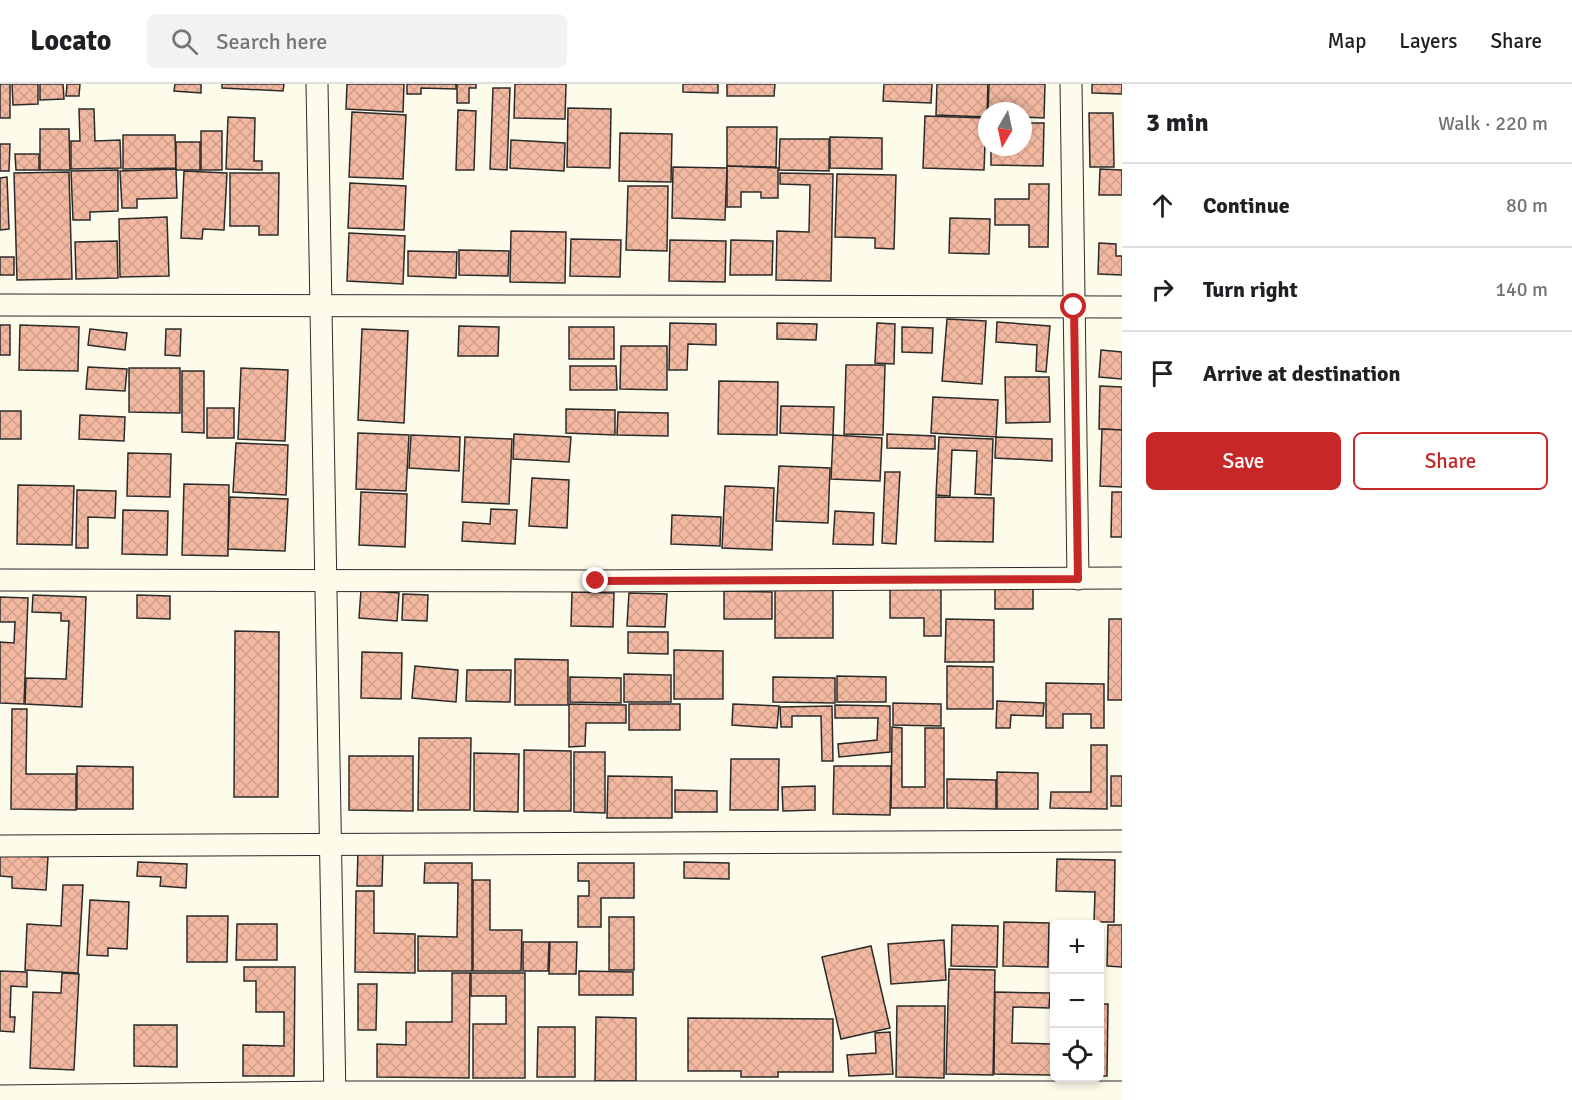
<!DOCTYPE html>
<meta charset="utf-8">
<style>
:root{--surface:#fff;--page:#f2f2f2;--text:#202124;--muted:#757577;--line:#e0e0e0;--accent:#c62828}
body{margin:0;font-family:Signika,sans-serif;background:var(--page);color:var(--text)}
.controls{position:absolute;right:18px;bottom:18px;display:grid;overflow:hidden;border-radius:9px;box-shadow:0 3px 9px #0003}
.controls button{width:54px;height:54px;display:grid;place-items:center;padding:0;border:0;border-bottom:2px solid var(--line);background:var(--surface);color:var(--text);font:30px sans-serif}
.compass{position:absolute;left:978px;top:18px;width:54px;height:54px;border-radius:50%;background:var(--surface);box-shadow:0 3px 9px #0003;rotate:189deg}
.stop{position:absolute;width:18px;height:18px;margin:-14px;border:4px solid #c62828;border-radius:50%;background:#fff}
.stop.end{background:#c62828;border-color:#fff;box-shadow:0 2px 6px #0008}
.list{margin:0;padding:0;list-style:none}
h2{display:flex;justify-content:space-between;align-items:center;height:78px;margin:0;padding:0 24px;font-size:26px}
h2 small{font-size:20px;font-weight:400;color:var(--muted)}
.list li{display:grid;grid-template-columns:39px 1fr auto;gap:18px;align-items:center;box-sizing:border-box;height:84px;padding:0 24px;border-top:2px solid var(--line)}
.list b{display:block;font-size:22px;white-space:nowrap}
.list em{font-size:20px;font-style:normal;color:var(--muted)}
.actions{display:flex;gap:12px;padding:18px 24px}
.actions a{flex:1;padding:14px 0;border:2px solid var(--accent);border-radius:9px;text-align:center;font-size:21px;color:var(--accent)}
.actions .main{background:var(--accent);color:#fff}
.icon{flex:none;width:33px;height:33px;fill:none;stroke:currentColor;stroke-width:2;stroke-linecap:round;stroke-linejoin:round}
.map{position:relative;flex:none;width:1122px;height:1016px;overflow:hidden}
header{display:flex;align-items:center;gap:36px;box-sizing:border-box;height:84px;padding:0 30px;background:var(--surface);border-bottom:2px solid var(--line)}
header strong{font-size:28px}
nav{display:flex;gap:33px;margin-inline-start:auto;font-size:21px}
.search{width:420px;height:54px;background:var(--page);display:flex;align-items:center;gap:15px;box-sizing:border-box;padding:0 21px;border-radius:9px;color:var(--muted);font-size:22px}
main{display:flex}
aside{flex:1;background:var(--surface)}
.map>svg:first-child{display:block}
.building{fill:url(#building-cross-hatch);stroke:#2b2b2b;stroke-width:1.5}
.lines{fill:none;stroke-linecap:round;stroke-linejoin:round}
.street-casing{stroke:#2b2b2b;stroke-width:23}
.street{stroke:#fdfbea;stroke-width:21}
.route{stroke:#c62828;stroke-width:8}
</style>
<header>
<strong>Locato</strong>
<div class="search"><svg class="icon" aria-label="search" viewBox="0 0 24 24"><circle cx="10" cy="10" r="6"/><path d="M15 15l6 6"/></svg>Search here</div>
<nav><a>Map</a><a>Layers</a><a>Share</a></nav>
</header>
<main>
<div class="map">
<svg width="1122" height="1016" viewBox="0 0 1122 1016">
<defs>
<pattern id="building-cross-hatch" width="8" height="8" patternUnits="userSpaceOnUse" patternTransform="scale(1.5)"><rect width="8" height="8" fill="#f2b8a0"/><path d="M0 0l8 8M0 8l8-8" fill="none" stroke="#d09e8a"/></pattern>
</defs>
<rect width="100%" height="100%" fill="#fdfbea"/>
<g class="building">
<rect x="0" y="0" width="10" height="34"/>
<path d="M12 0H38V20L13 21Z"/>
<path d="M40 0H63L64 15 40 16Z"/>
<path d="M67 0H80L79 12H66Z"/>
<path d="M175 0H201V9L174 7Z"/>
<path d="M222 0H284L283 7 222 4Z"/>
<path d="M347 0H404L403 28 346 25Z"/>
<path d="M407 0H456V5L421 4V10H407Z"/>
<path d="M457 0H476V4H469V19H457Z"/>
<path d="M515 0H566L565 35 514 34Z"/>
<path d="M683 0H718V9L683 8Z"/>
<path d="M727 0H775L774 12H727Z"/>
<path d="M884 0H932L931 19 883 17Z"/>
<path d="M937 0H988L987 33 936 31Z"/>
<path d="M989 0H1045L1044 34 1023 33V27H988Z"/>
<path d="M1092 0H1122V10L1092 9Z"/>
<path d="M493 4H510L507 86 490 85Z"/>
<path d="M568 24 611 25 610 84 567 83Z"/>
<path d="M79 25H94L95 57 120 56 121 84 71 85V57H80Z"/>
<path d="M458 26 476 27 474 86H456Z"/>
<path d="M352 28 406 31 403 95 349 93Z"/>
<path d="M1089 29H1113L1114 83H1090Z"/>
<path d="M925 32 986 34 984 86 923 84Z"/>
<path d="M228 33 255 34 254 77H262V86L226 85Z"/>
<path d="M1023 39H1044L1043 82 991 81V63H1023Z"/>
<path d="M727 43H777L776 83 727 82Z"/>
<path d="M40 45H69L70 86H40Z"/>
<rect x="201" y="47" width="21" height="39"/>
<path d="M620 49 672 50 671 98 619 97Z"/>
<path d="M123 51H175L176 84 123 85Z"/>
<path d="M830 53 882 54V85L830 84Z"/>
<path d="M780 55H829V87L779 86Z"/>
<path d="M511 56 565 59 564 87 510 84Z"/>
<rect x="176" y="58" width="24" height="28"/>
<path d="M0 60H10L9 87H0Z"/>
<path d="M15 70H39V86H16Z"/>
<path d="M727 82 778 84V114H761V108H741V123H727Z"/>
<path d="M673 83 727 84 725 136 672 134Z"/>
<path d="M176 85 177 114 137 115V124H122L120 87Z"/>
<path d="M1100 85 1122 86V111H1099Z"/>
<path d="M118 86V127L90 128V136H73L71 87Z"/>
<path d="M184 87 227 89 224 146 203 145 202 155 181 154Z"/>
<path d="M69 88 72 195 17 196 14 89Z"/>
<path d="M230 89H279L278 151H259V142H230Z"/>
<path d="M780 89 833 90 831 197 776 196 777 147 809 148 810 101 780 100Z"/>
<path d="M837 90 896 91 894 165 875 164V154L835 153Z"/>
<path d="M7 93 9 145 0 146V94Z"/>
<path d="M350 99 406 102 404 146 348 144Z"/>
<path d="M1029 100H1049L1048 163H1029V141H995V115H1029Z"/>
<path d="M628 102H668L667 167 626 166Z"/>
<path d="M167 133 169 192 120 193 119 135Z"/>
<path d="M950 134 990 135 989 170 949 169Z"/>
<path d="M511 147 566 148 565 199 510 198Z"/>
<path d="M349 149 405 152 403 200 347 197Z"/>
<path d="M571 155 621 156 620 193 570 192Z"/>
<path d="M670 156 726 157 725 198 669 197Z"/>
<path d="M731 156 773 157 772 191H730Z"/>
<path d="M117 157 118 194 76 195 75 158Z"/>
<path d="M1099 159 1116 160V172H1122V191L1098 190Z"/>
<path d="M459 166 509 167 508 192 459 191Z"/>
<path d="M408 167 457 168 456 194 408 192Z"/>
<rect x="0" y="173" width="14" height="18"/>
<path d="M947 235 986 237 982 300 942 297Z"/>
<path d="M997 238 1050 242 1046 288 1036 287 1037 261 996 258Z"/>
<path d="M670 239 716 240V261L688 260 687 286H669Z"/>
<path d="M777 239 817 240 816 256 777 255Z"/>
<path d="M877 239 895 240 894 280 875 279Z"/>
<rect x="0" y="241" width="10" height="30"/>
<path d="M20 241 79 243 78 287 19 286Z"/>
<path d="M459 242 499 243 498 272H458Z"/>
<rect x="569" y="243" width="45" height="32"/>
<path d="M902 243 933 244 932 269 902 268Z"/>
<path d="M90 245 127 249 125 266 88 261Z"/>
<path d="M166 245H181L180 272 165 271Z"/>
<path d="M362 245 408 247 404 339 358 336Z"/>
<path d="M621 262H667V306L620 305Z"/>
<path d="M1101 266 1122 268V295L1099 293Z"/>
<path d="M846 281H885L883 351 844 350Z"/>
<path d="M570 282H616L617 306H570Z"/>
<path d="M88 283 127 285 125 307 86 305Z"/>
<path d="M129 284H180V329L129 328Z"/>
<path d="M241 284 288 286 285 357 238 355Z"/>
<path d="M182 287H204V349L182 348Z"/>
<path d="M1005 293H1049L1050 338 1006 339Z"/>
<path d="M719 297 778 298 777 351 718 350Z"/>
<path d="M1100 302 1122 303V346L1099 345Z"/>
<path d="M933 313 998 316 996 353 931 349Z"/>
<path d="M781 322 834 323 833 351 780 349Z"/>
<rect x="207" y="324" width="27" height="30"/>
<path d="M566 325 615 326V351L566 349Z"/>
<rect x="0" y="327" width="21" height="28"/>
<path d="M618 328 668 329V352L617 351Z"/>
<path d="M80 331 125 333 124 357 79 355Z"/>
<path d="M1102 345 1122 346V403L1100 402Z"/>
<path d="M358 349 409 351 406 407 356 405Z"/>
<path d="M514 350 571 353 569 378 513 375Z"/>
<path d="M887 350 935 352V365L887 364Z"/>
<path d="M411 351 460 353 459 387 409 384Z"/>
<path d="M833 351 882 354 880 397 831 395Z"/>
<path d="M465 353 512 355 509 420 462 418Z"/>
<path d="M939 353 993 355 991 411 975 410 977 367 952 366 950 412 936 411Z"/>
<path d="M996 353 1052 355V377L995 374Z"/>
<path d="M236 359 288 361 286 411 233 408Z"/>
<path d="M128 369 171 370 170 413 127 412Z"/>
<path d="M779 382 830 384 828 439 776 437Z"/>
<path d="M885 388H900L896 460 882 459Z"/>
<path d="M532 394 569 396 567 444 529 442Z"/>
<path d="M184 400 229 401 228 472 182 471Z"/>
<path d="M18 401 74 402 72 461 17 460Z"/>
<path d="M725 402 774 404 772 466 722 464Z"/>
<path d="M77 406 116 407 115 434 88 433V464H76Z"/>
<path d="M361 408 407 410 405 463 359 461Z"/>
<path d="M1112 408H1122V453H1111Z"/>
<path d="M230 413 288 415 285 467 228 465Z"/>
<path d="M936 413 994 414 993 458 935 457Z"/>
<path d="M491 425 517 426 515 460 462 457 463 438 490 440Z"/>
<path d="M123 426 168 427 167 471 122 470Z"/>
<path d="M835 427 874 429 873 461 833 460Z"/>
<path d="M672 431 721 433 720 462 671 460Z"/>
<rect x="995" y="504" width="38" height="21"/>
<rect x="775" y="505" width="58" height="49"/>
<path d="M890 505H941V552H924V534H890Z"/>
<path d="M361 506 399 509 397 537 359 534Z"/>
<path d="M724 507 772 508V535H724Z"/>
<path d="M572 508 614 509 613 543 571 542Z"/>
<path d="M629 509 667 510 665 543 627 542Z"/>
<path d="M403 510 428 511 427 537 402 536Z"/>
<path d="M33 511 86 513 82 623 25 620 26 594 66 595 69 537H61V529L32 528Z"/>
<path d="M137 511 170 512V535L137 534Z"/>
<path d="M0 513 28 514 24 620 0 619V558L14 559 15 538H0Z"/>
<path d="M946 535 994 536V578H945Z"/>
<path d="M1109 535H1122V616H1108Z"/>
<path d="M235 547 279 548 278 713H234Z"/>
<path d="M628 548H668V570L628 569Z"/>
<path d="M674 566 723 567V615H674Z"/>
<path d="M362 568 402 569 401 615 361 614Z"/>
<path d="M515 575 568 576V621H515Z"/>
<path d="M415 582 458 586 456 618 412 614Z"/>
<path d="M947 582 993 583V625H947Z"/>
<path d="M467 586H511L510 618 466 617Z"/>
<path d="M624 590 671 591V618H624Z"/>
<path d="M837 592 886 593V618H837Z"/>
<path d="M570 593 621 594V619L570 618Z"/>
<path d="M773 593 835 594V619L773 618Z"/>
<path d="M1046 599 1104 600V644H1091V630H1063V644H1046Z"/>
<path d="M997 617 1044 619 1043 632 1011 631 1010 644H996Z"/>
<path d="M893 619 941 620V642L893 641Z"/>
<path d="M569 620 626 621V639H586L585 662 569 663Z"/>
<rect x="629" y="620" width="51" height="26"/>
<path d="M733 620 779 622 777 644 732 641Z"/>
<path d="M835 621 890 622V668L839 673 838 660 877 656 878 634H835Z"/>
<path d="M832 622 833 677H822L821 632H792V643H781L780 623Z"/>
<path d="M12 625H27L26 690H76V726L11 725Z"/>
<path d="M892 643 902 644V703H925V644H944V724H891Z"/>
<path d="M419 654H471L470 726H418Z"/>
<path d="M1091 661H1107V725L1050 724 1051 708H1091Z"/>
<path d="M524 666 571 667V727H524Z"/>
<path d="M574 668H605V729L574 728Z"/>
<path d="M474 669 519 670 518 728 474 727Z"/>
<path d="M349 672H413V727L349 726Z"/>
<path d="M731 675H779L778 726H730Z"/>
<path d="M77 682 133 683V725H77Z"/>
<path d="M834 682H891L890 731 833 730Z"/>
<path d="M997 688 1038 689V725H997Z"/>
<path d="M608 692 672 693V734H607Z"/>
<rect x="1111" y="692" width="11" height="30"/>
<path d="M947 695 996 696V725L947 724Z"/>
<path d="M815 702V726L783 727 782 703Z"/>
<path d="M675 706 717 707V728H675Z"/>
<path d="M358 766H383L382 802H357Z"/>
<path d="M0 770 48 773 46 806 12 804V793L0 792Z"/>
<path d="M1057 775 1115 776 1114 838H1094L1095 808 1056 807Z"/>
<path d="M138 778 187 780 186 804 160 802 161 793 137 792Z"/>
<path d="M684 778 729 779V795L684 794Z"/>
<path d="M425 779H472V887H418V852L457 853 458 799H424Z"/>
<path d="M578 779H634V814H601V843H578V812H589V797H578Z"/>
<path d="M473 796H490V846H522L521 887H473Z"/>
<path d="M63 801H83L78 889 25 886 27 840 61 842Z"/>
<path d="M356 807H374V849L415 850V889L355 888Z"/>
<path d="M90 816 129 818 127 865 108 864V872L87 871Z"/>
<path d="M187 832H228L227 878H187Z"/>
<rect x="609" y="833" width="25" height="53"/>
<path d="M1004 838 1049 839 1048 883 1003 882Z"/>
<path d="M237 840H277V876H236Z"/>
<path d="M952 841 998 842 997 883 951 882Z"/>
<path d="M1108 841H1122V883L1107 882Z"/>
<path d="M944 856 946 896 891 900 888 860Z"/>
<path d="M523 858H549L548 887H523Z"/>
<path d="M550 858H577L576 890H549Z"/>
<path d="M871 862 890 944 841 955 822 873Z"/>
<path d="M244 883H295L294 992H243V961L284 962V928H256V897H244Z"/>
<path d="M949 885 995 886 993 991 946 990Z"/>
<path d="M0 887 27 888V903L11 902 10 933H15L14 948 0 947Z"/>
<path d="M579 887 633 888V911H579Z"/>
<path d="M62 889 79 890 74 986 30 984 33 908 61 909Z"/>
<path d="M452 889H470L469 994 377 993V960L406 961V938H452Z"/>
<path d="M471 889H525V994H473V940H506V912H471Z"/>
<path d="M358 900H377L376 946H358Z"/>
<path d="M995 908 1050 909 1049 924 1013 923 1012 959 1052 960 1051 991 994 990Z"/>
<path d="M1100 920H1108L1107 992H1100Z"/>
<path d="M897 922H945L944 994 896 993Z"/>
<path d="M596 933 636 934V997H595Z"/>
<path d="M688 934 833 935V988H778V993H741V987H688Z"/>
<path d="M134 941H177V983L134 982Z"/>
<path d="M538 943H575V993H537Z"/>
<path d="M890 948 893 990 849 992 847 971 876 969 875 949Z"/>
</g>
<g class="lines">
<g class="street-casing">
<g id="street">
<path d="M317 0 335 1016"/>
<path d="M1071 0 1078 495"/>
<path d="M0 221 1122 223"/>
<path d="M0 496 596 497 1122 494"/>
<path d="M0 762 1122 757"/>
<path d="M0 1012 335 1008H1122"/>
</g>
</g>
<use href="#street" class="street"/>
</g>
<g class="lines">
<path class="route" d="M596 497 1078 495 1074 223"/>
</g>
</svg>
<div class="controls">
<button>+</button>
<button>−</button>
<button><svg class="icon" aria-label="locate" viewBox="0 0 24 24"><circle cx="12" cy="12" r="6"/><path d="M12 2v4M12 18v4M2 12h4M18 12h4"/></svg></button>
</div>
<svg class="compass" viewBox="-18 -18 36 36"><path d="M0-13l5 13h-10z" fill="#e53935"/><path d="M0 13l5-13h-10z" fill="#757577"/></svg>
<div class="stop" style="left:1074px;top:223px"></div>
<div class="stop end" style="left:596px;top:497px"></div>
</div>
<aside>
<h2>3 min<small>Walk · 220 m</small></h2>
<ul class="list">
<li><svg class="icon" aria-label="ahead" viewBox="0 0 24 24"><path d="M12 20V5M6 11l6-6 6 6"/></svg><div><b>Continue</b></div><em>80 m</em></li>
<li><svg class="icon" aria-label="right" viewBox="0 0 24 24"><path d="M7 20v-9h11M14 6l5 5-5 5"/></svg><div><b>Turn right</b></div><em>140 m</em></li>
<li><svg class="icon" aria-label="arrive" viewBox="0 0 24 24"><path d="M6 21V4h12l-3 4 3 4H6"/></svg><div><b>Arrive at destination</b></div></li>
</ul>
<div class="actions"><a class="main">Save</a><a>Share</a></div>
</aside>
</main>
